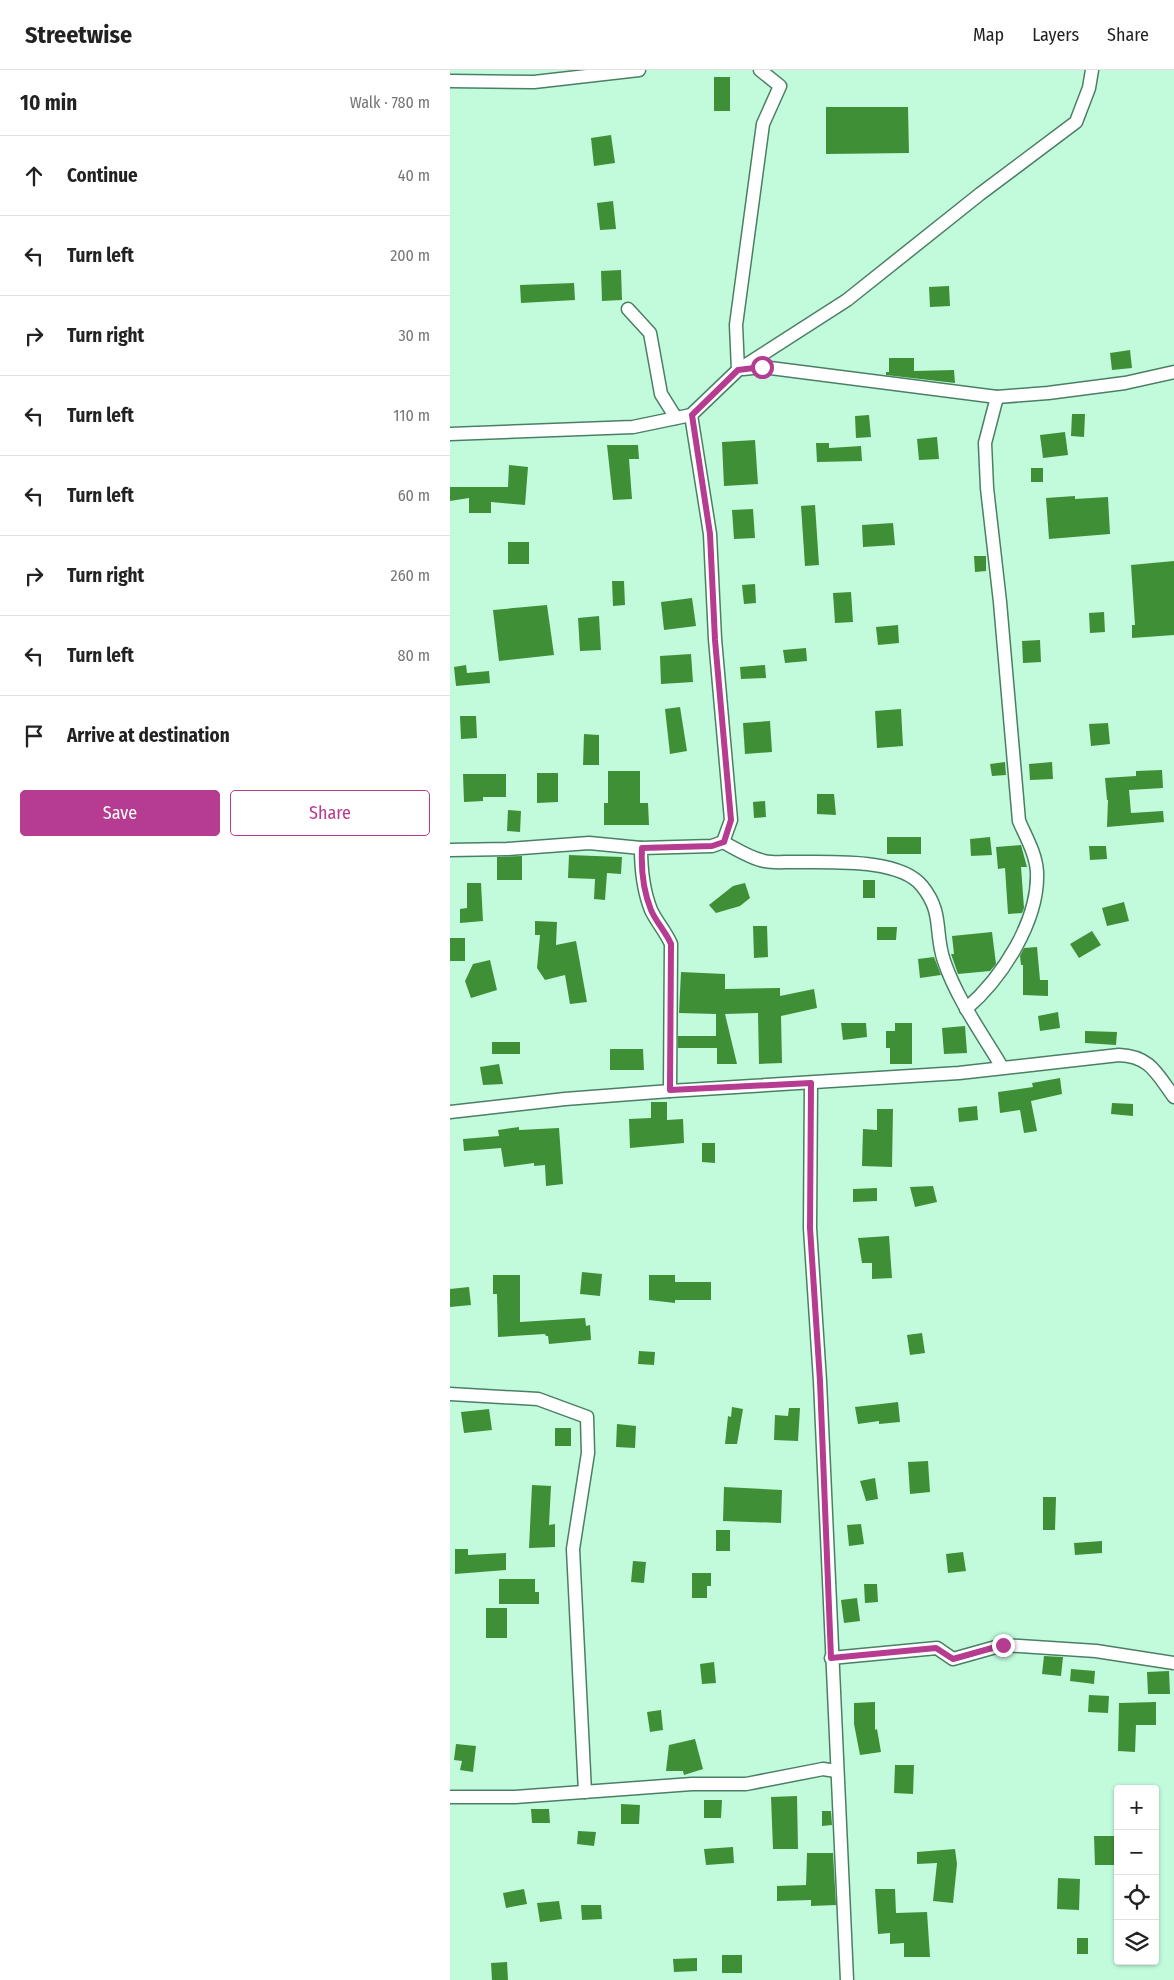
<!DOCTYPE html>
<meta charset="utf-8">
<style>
:root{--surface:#fff;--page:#f2f2f2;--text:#222;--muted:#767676;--line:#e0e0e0;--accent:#b53c91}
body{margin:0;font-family:"Fira Sans Condensed",sans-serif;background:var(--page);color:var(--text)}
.controls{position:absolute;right:15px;bottom:15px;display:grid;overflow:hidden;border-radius:5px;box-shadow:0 1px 4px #0004}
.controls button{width:45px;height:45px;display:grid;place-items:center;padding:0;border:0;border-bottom:1px solid var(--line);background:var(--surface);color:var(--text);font:25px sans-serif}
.stop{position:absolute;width:15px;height:15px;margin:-11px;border:4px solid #b53c91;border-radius:50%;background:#fff}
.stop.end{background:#b53c91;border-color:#fff;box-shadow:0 1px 5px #0008}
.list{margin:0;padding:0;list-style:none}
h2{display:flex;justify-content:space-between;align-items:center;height:65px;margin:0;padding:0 20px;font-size:21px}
h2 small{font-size:16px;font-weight:400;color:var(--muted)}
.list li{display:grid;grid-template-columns:32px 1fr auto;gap:15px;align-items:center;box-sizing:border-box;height:80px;padding:0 20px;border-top:1px solid var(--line)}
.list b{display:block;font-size:19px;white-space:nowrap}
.list em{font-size:16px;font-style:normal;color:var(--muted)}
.actions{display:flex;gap:10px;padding:15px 20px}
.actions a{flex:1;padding:11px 0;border:1px solid var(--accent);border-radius:5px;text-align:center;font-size:18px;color:var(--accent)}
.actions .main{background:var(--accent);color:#fff}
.icon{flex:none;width:28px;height:28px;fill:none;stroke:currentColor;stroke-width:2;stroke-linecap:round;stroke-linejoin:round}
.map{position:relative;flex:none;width:724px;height:1910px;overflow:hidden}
header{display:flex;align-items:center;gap:30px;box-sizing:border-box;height:70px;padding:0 25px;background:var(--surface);border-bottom:1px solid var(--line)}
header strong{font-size:24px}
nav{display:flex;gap:28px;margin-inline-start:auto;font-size:18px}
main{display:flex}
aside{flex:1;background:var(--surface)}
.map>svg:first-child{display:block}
.building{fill:#3f8f36}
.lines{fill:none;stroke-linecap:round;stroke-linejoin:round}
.street-casing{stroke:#4b7f65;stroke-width:15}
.street{stroke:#fff;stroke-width:12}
.route{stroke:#b53c91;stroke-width:6}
</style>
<header>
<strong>Streetwise</strong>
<nav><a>Map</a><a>Layers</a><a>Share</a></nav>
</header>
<main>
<aside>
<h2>10 min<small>Walk · 780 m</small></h2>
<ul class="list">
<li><svg class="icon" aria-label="ahead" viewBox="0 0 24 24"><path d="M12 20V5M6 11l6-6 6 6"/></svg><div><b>Continue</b></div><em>40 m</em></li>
<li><svg class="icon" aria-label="left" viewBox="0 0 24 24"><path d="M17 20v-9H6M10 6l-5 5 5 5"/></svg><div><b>Turn left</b></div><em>200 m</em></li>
<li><svg class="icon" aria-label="right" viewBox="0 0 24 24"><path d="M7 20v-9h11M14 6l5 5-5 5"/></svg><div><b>Turn right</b></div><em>30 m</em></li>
<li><svg class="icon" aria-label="left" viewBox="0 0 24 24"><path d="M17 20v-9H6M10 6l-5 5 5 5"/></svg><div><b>Turn left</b></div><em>110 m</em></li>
<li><svg class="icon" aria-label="left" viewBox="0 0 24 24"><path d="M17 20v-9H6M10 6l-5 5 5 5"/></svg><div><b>Turn left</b></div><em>60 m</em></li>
<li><svg class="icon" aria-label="right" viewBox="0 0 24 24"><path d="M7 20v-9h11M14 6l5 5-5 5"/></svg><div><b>Turn right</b></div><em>260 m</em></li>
<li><svg class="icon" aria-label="left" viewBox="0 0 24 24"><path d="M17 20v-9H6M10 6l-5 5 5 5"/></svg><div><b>Turn left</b></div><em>80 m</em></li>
<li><svg class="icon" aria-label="arrive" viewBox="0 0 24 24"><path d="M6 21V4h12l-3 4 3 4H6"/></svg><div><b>Arrive at destination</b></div></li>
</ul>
<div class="actions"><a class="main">Save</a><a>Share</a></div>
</aside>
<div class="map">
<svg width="724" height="1910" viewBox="0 0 724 1910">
<rect width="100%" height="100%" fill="#c2fadc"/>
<g class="building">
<rect x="264" y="7" width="16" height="34"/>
<path d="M376 37H458L459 83 376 84Z"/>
<path d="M161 65 165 93 144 96 141 68Z"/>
<path d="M163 131 166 159 150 160 147 133Z"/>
<path d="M171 200 172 230 152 231 151 201Z"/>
<path d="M124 213 125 230 71 233 70 215Z"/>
<path d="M499 216 500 236 480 237 479 217Z"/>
<path d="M680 280 682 298 662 300 660 283Z"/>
<path d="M439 288H464V301L504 300 505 313 436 305V302H439Z"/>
<path d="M622 344H635L634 367 621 366Z"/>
<path d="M419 345 421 367 406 368 405 346Z"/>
<path d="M615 362 618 385 593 388 590 365Z"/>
<path d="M487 367 489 389 469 390 467 369Z"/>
<path d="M305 370 308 414 274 416 272 372Z"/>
<path d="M366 373H379V378L411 376 412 391 367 392Z"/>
<path d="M157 375H188L189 389H179L182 429 163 430Z"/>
<path d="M59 395 78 397 75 435 41 432V443H19V428L0 431V417H58Z"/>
<rect x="581" y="398" width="12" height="14"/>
<path d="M625 426V429L658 427 660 464 599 469 596 428Z"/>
<path d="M365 435 369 495 355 496 351 436Z"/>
<path d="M303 439 305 468 284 469 282 440Z"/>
<path d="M443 453 445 475 413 477 412 455Z"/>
<rect x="58" y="472" width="21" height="22"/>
<path d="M524 486H536V501L525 502Z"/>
<path d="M724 491V565L682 568V555H685L681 495Z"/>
<path d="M162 511H174L175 535 163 536Z"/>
<path d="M305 514 306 533 294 534 292 515Z"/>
<path d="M401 522 403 552 385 553 383 523Z"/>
<path d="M242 528 246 556 214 560 211 532Z"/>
<path d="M97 535 104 585 49 591 43 540Z"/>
<path d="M654 542 655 562 640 563 639 543Z"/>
<path d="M149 546 151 580 130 581 128 548Z"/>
<path d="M448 555 449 573 428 575 426 557Z"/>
<path d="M590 570 591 592 573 593 572 571Z"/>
<path d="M356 578 357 591 335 593 333 580Z"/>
<path d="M241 584 243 612 211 614 210 586Z"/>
<path d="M16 595 17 603 39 601 40 613 6 616 4 597Z"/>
<path d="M315 595 316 608 291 609 290 597Z"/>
<path d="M230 637 237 681 220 684 215 639Z"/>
<path d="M451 639 453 676 427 678 425 641Z"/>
<path d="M10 646H26L27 668 11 669Z"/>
<path d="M320 651 322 682 295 684 293 653Z"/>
<path d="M658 653 660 674 641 676 639 654Z"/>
<path d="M134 664 149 665V695H133Z"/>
<path d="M555 692 556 705 542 706 540 694Z"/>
<path d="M602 692 603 709 580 710 579 694Z"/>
<path d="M712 700 713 718 679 720 681 743 713 741 714 752 657 757 658 730H657L655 708 686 706V701Z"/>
<path d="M158 701H190V733H198L199 755H154V733H158Z"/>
<path d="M87 703H108V732L87 733Z"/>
<path d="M13 704H56V727H33V731L14 732Z"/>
<path d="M367 724H384L386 745 367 744Z"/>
<path d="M315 731 316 747 304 748 303 732Z"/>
<path d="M58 740 71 741 70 762 57 761Z"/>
<rect x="437" y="767" width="34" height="17"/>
<path d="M540 767 542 785 521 786 520 769Z"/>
<path d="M571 775 577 797H571L574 838 572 843 558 844 555 798 548 799 546 777Z"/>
<path d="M639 776H656L657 789 640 790Z"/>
<path d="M119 785 172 787 171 804 157 803 155 830 144 829 145 809 118 808Z"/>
<path d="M72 786V810H47V787Z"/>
<rect x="413" y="810" width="12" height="18"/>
<path d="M17 813H31L33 851 10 853V839L17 838Z"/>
<path d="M295 813 300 828 290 836 266 843 259 835 283 816Z"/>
<path d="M674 832 679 851 657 856 652 838Z"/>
<path d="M85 851 107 852 106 875 126 871 137 932 120 934 115 905 95 910 87 898 90 865H85Z"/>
<path d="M303 856H317L318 887 304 888Z"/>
<path d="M427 857H447L446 870H427Z"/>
<path d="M642 861 651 875 629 888 620 874Z"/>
<path d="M542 862 546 894 540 901 508 904 501 884H504L502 866Z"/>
<rect x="0" y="868" width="15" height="23"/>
<path d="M587 877 590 910H598V926L573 925V895H571L570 886 574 878Z"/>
<path d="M484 887 491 905 470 908 468 889Z"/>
<path d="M40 890 47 920 21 928 15 911 23 894Z"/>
<path d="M231 902 275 904V919L330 918V926L364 919 367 938 331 946 332 993 309 994 308 943 275 944 287 994H267V978H228V966H266V944L229 943Z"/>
<path d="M608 942 610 958 590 961 588 946Z"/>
<path d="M391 953H416L417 967 393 970Z"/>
<path d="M445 953H462V994H440V978H436V961H445Z"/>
<path d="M515 956 517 983 494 984 492 958Z"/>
<path d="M635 961 667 962 666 975 635 973Z"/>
<rect x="42" y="972" width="28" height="12"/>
<path d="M160 979H193L194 1000H160Z"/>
<path d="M49 994 53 1014 33 1015 30 997Z"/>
<path d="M610 1008 612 1024 581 1031 587 1061 574 1063 570 1040 550 1043 548 1022 583 1017 582 1013Z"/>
<path d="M201 1032H217V1050L233 1049 234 1073 180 1078 179 1049 201 1048Z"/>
<path d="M662 1033 683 1034V1046L661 1044Z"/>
<path d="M527 1036 528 1050 509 1052 508 1038Z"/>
<path d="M427 1039H443L442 1097 412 1096 413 1059 427 1060Z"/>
<path d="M69 1057V1060L109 1058 113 1114 96 1116 95 1095 84 1096V1093L54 1097 51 1078 14 1081 13 1069 49 1066 48 1060Z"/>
<path d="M252 1073H265V1093L252 1092Z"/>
<path d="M483 1116 487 1132 465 1137 460 1117Z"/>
<path d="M427 1118V1131L403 1132V1119Z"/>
<path d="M439 1166 442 1208 422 1209V1193H412L408 1168Z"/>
<path d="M132 1202 152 1204 150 1226 130 1224Z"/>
<path d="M43 1205H70V1252L135 1248 136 1256 140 1255 141 1270 99 1274 98 1266H96L95 1264 48 1267 47 1224H43Z"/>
<path d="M199 1205H225V1212H261V1230H225V1233L199 1230Z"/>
<path d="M19 1217 21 1235 0 1237V1219Z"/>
<path d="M472 1263 475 1283 460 1285 457 1265Z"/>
<path d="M189 1281 205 1282 204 1295 188 1294Z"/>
<path d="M448 1332 450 1352 429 1354V1351L408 1354 405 1337Z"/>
<path d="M282 1337 293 1339 287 1374H275L278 1346 281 1347Z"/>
<path d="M339 1338H350L348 1371 324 1370 325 1345 338 1346Z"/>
<path d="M39 1339 42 1360 14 1363 11 1342Z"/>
<path d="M167 1354 186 1356 185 1378 166 1377Z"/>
<rect x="105" y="1358" width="16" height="18"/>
<path d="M478 1391 480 1422 460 1424 458 1392Z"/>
<path d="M425 1408 428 1429 416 1431 410 1411Z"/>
<path d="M82 1415 101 1416 99 1455 105 1454V1477L79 1478Z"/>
<path d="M274 1417 332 1420 331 1453 273 1451Z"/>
<path d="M593 1427H606L605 1460H593Z"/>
<path d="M411 1454 414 1474 399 1476 397 1455Z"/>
<rect x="266" y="1460" width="14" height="21"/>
<path d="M652 1471V1483L625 1485 624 1473Z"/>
<path d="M5 1479H18V1485L56 1483V1500L5 1504Z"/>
<path d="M513 1482 516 1501 498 1503 496 1484Z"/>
<path d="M183 1491 196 1492 194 1513 181 1512Z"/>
<path d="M242 1503H261V1516H257V1528H242Z"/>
<path d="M49 1509H85V1522H89V1534H49Z"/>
<path d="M414 1514H427L428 1532 415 1533Z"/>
<path d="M407 1528 410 1551 394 1553 391 1530Z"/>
<rect x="36" y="1538" width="21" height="30"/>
<path d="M594 1586 613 1587 611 1606 592 1604Z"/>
<path d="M264 1592 266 1613 252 1614 250 1594Z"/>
<path d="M621 1599 645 1601 644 1614 620 1611Z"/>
<path d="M719 1601 720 1624H698L697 1602Z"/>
<path d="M639 1625 659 1626 658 1643 638 1642Z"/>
<path d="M425 1632V1660L427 1659 431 1682 410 1685 404 1654V1633Z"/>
<path d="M706 1632V1655H686L685 1682 668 1681 669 1633Z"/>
<path d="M211 1640 213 1660 200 1662 197 1642Z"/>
<path d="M245 1669 253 1699 234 1705 233 1701H216L219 1675Z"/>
<path d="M6 1674 26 1676 23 1702 10 1700 12 1691 4 1690Z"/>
<path d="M445 1695H464L463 1724 444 1723Z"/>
<path d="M347 1726 348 1779H323L321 1727Z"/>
<path d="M254 1730H272L271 1748H254Z"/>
<path d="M171 1734 190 1735 189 1754H171Z"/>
<path d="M81 1739H99L100 1753H82Z"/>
<path d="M372 1741H381L382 1755 372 1756Z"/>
<path d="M128 1761 146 1762 144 1776 127 1774Z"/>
<path d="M644 1766H664L665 1795H645Z"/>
<path d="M283 1777 284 1793 256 1795 254 1779Z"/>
<path d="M505 1779 507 1794 503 1833 483 1831 487 1793 467 1794V1782Z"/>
<path d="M357 1783H383L386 1835 361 1836V1830L327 1831V1816L356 1815Z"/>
<path d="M608 1808 630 1809 629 1840 607 1839Z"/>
<path d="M74 1819 77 1834 56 1838 53 1823Z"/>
<path d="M425 1819H445L446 1843 477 1842 480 1887H454V1873L440 1874V1863L428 1864Z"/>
<path d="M109 1831 112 1849 90 1852 87 1833Z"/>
<path d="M131 1835H151L152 1849 132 1850Z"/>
<rect x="627" y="1868" width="11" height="16"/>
<rect x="272" y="1885" width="20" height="18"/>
<path d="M247 1888V1901L224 1902 223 1889Z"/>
<path d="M57 1892 58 1910H42L41 1893Z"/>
</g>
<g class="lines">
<g class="street-casing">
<g id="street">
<path d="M0 11 84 12 189 0"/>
<path d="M178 239 200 263 211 324 226 348"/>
<path d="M293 299 312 297 547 327 598 323 675 313 724 302"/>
<path d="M288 300 286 255 313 54 330 16 310 0"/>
<path d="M0 364 183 357 241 345 288 300 397 230 530 124 626 52 639 18 642 0"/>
<path d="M273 772C286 779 300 788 314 791 323 793 333 792 341 792 375 793 449 787 472 816 494 843 484 862 494 891 507 929 531 962 552 997"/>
<path d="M0 780 57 779 139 773 191 778"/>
<path d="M516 939C552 908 589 851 587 802 586 784 576 767 569 751L550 532 537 418 535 373 547 327"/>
<path d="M361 1013 360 1158 370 1311 397 1910"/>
<path d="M220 1021 221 874C216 862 206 851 201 840 193 820 191 798 191 778L262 776 273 772 281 750 265 569 260 464 241 345"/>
<path d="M0 1042 115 1029 220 1021 509 1003 669 985C700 986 707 1004 724 1027"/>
<path d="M0 1324 88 1329 137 1347 138 1383 123 1479 135 1722"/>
<path d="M381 1588 487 1578 503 1589 553 1575 646 1581 724 1593"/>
<path d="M0 1727H65L242 1714H296L373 1699 386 1701"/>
</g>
</g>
<use href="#street" class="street"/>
</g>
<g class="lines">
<path class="route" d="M312 297 288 300 242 345 260 464 265 570 281 750 274 772 262 776 192 778C191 798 193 820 201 840 206 852 216 862 221 874L220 1020 361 1013 360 1158 370 1311 381 1588 486 1578 503 1589 553 1575"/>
</g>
</svg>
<div class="controls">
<button>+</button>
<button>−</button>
<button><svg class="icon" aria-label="locate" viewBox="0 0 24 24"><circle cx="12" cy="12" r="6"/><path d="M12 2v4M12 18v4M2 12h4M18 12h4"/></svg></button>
<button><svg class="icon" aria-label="layers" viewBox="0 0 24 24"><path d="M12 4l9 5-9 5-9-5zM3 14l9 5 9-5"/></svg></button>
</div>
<div class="stop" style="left:312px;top:297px"></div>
<div class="stop end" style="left:553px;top:1575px"></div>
</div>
</main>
